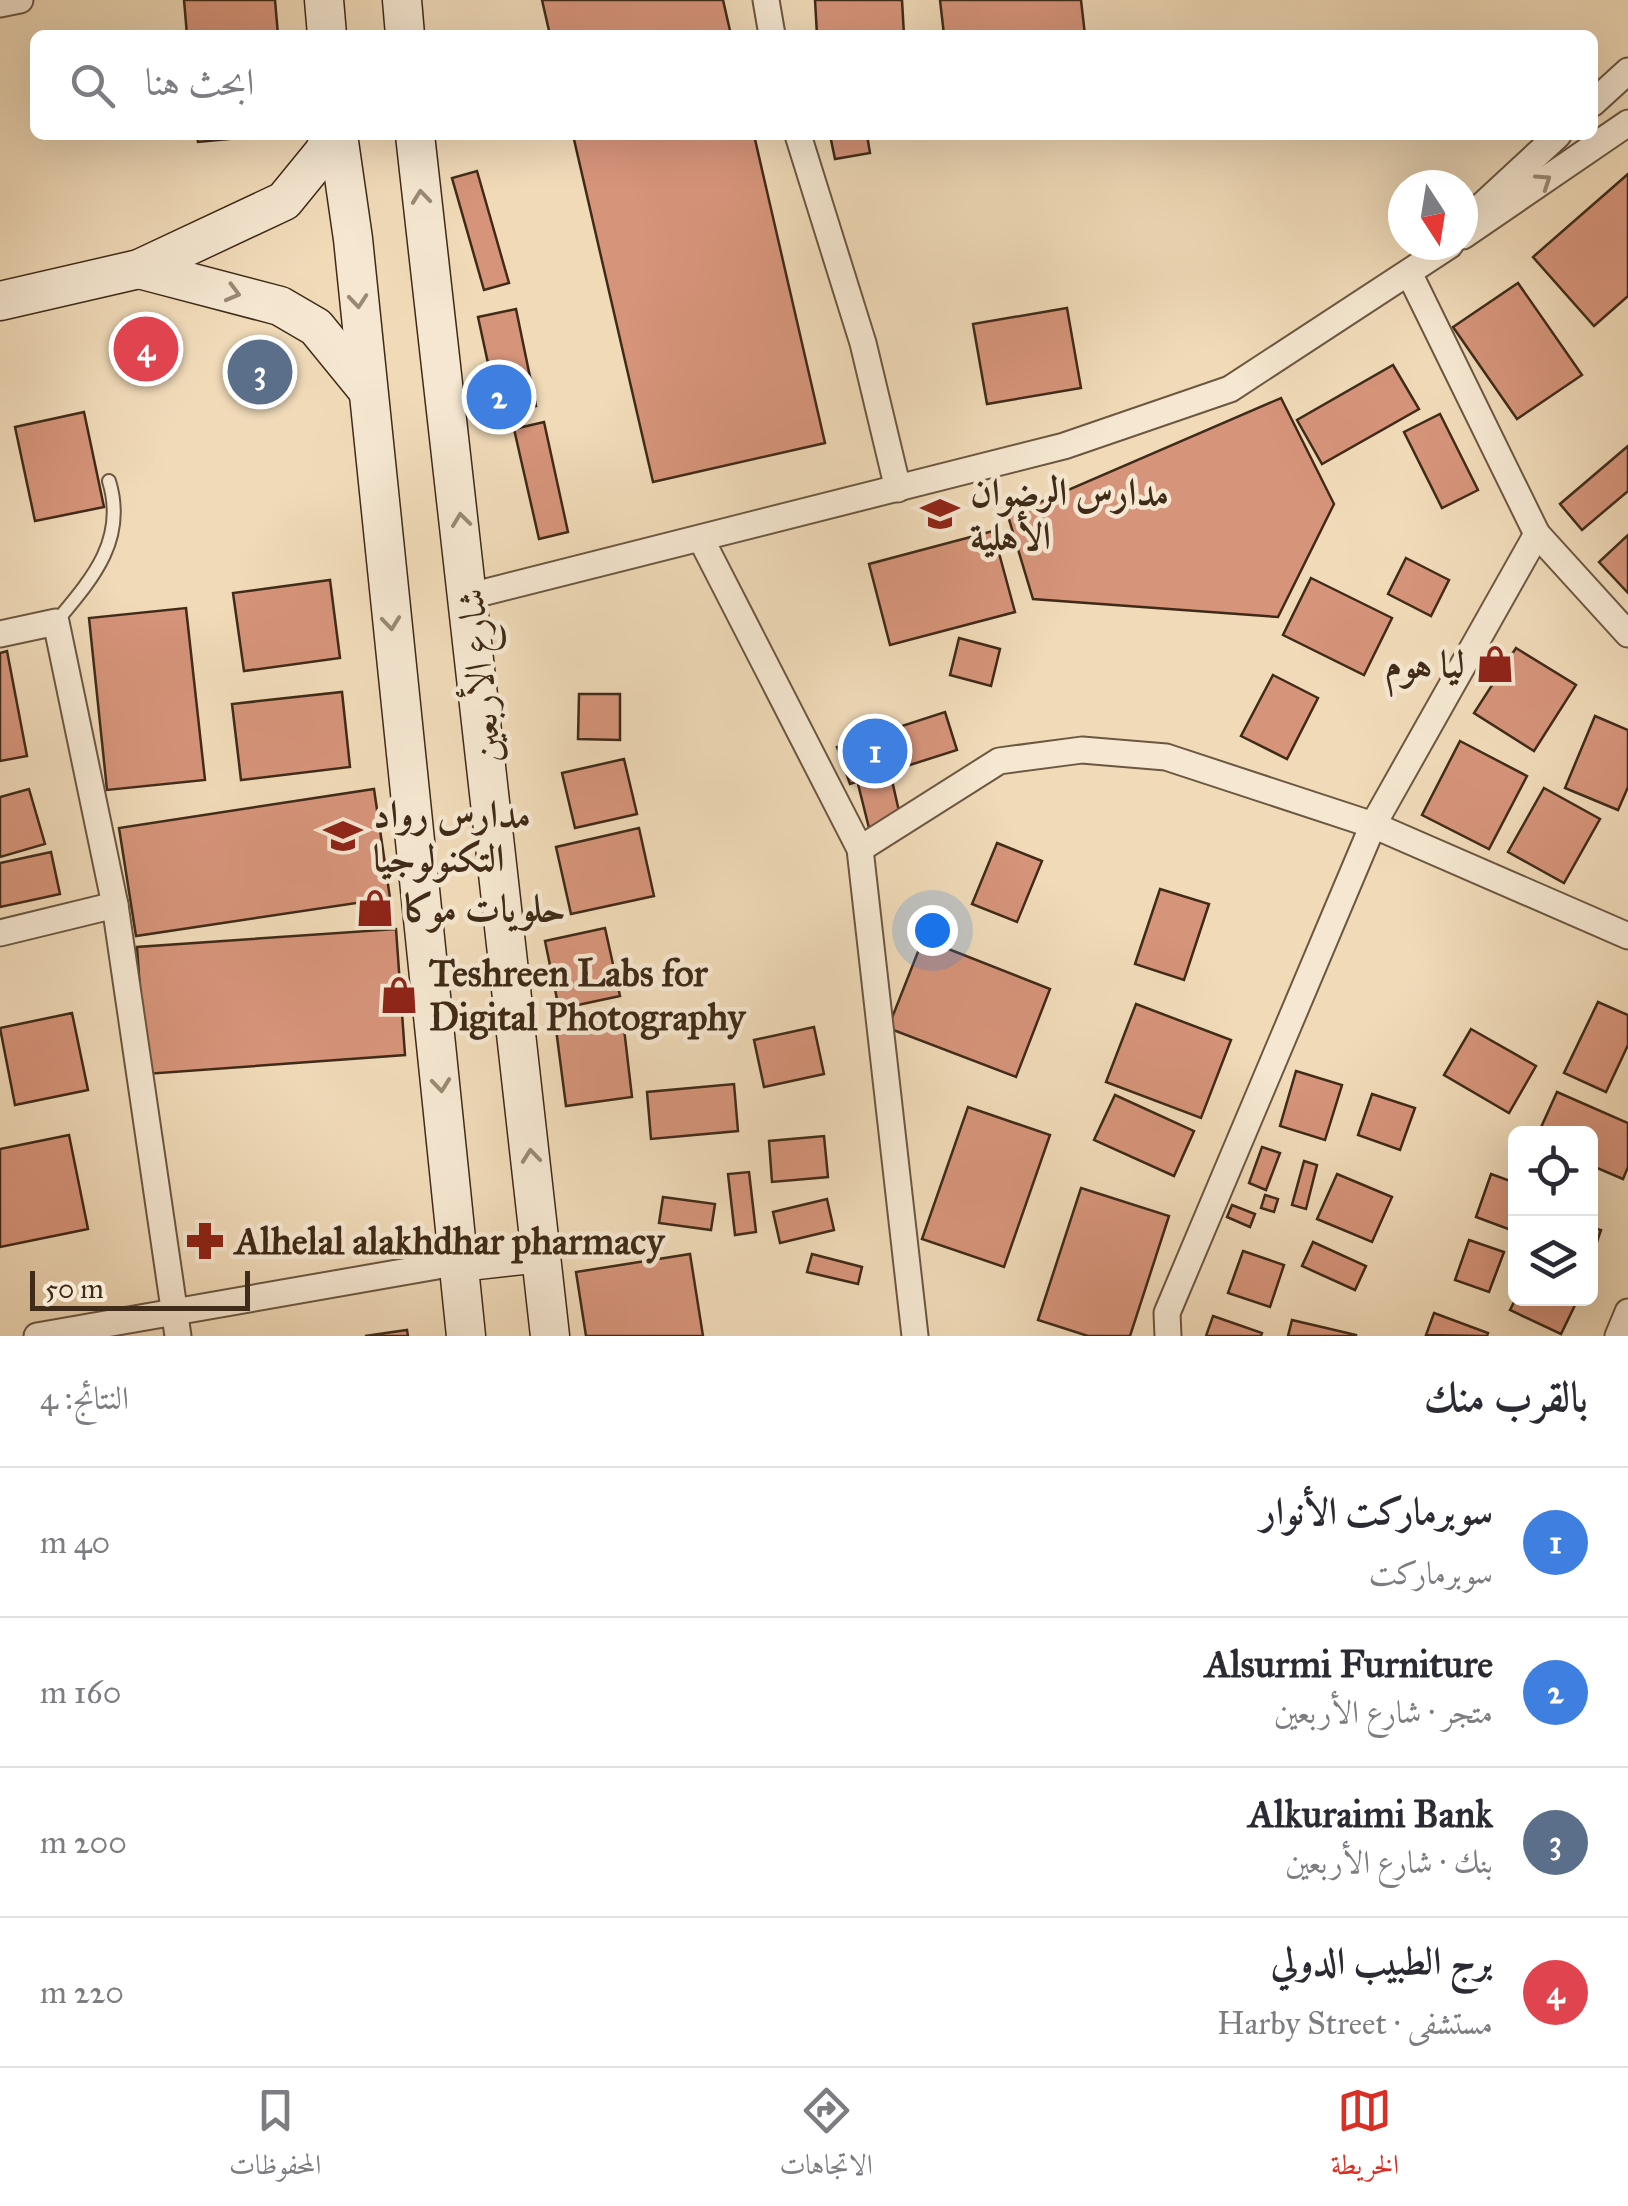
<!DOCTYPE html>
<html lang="ar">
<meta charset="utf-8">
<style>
:root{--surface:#fff;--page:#f2f2f3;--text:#2b2b33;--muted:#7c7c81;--line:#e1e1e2;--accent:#d93025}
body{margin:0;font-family:"IM FELL Great Primer",Amiri,serif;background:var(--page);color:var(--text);direction:rtl}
.controls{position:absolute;right:30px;bottom:30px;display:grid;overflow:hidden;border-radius:15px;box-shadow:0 10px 40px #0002}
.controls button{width:90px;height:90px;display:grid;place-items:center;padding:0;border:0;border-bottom:2px solid var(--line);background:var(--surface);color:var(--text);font:50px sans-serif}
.compass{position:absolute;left:1388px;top:170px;width:90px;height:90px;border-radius:50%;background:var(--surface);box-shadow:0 10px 40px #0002;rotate:168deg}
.scale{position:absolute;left:30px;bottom:25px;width:220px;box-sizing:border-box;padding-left:10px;border:5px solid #402b18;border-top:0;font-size:28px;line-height:35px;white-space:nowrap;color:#402b18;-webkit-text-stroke:8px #f5e7d1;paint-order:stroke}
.you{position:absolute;left:932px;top:930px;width:35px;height:35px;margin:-25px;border:8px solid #fff;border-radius:50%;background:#1a73e8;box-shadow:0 0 0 15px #1a73e833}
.badge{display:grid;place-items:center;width:65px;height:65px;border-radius:50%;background:var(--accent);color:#fff;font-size:32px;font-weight:700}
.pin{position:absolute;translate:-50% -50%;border:5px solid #fff;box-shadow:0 2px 10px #0006}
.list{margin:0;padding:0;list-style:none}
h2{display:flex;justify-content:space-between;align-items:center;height:130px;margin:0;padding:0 40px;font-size:42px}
h2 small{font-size:32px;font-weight:400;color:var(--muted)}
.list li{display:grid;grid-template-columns:65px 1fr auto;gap:30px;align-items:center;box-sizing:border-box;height:150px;padding:0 40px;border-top:2px solid var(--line)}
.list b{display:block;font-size:38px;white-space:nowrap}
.list p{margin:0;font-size:32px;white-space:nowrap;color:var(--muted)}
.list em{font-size:32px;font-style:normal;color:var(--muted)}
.icon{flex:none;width:55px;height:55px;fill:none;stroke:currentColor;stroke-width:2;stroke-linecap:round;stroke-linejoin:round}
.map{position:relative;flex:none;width:1628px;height:1336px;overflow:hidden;direction:ltr}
.search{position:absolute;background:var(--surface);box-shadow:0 10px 40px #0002;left:30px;right:30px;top:30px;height:110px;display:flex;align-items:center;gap:25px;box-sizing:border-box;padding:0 35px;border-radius:15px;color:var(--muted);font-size:38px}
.sheet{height:730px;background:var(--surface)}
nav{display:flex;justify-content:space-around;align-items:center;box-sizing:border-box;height:140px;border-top:2px solid var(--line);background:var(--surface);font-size:28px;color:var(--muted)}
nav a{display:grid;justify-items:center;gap:5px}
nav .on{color:var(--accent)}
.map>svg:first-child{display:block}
.building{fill:#d6947a;stroke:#402b18;stroke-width:2.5}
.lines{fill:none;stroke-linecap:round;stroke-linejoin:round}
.lane-casing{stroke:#6c5740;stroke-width:16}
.street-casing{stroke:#6c5740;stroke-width:29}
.secondary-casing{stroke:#402b18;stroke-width:41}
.lane{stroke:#f5e7d1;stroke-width:12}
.street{stroke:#f5e7d1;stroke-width:25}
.secondary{stroke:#f5e7d1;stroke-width:38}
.oneway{stroke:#9a8974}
.labels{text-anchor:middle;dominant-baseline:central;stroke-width:9;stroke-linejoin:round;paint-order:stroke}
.poi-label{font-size:38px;font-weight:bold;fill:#402b18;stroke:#f5e7d1;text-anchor:start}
.street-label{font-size:38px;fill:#402b18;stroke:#f5e7d1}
</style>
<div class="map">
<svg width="1628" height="1336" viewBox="0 0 1628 1336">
<rect width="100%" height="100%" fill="#f0dab8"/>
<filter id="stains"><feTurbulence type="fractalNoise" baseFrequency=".002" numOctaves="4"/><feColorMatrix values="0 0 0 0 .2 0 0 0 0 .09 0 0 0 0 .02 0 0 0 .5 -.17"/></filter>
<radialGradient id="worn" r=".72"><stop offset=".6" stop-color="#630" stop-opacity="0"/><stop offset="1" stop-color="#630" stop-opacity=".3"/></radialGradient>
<g class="building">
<path d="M184 0H275L278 35H187Z"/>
<path d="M542 0H723L731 35H550Z"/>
<path d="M815 0H902L904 35H817Z"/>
<path d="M940 0H1081L1085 35H944Z"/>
<path d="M197 135H272L198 142Z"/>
<path d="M573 135H754L825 443 653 482Z"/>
<path d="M830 135H867L870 153 835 159Z"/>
<path d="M477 171 509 283 484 290 452 178Z"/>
<path d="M1628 174V296L1594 326 1533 257Z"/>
<path d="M1518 283 1582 375 1517 419 1453 327Z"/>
<path d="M1067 308 1081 388 987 404 973 324Z"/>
<path d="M516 309 536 406 499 414 478 317Z"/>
<path d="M1393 365 1419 409 1322 464 1297 420Z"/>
<path d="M1281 398 1334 504 1278 617 1033 599 1008 516Z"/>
<path d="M84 412 104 507 35 521 15 427Z"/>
<path d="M1440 414 1478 490 1442 508 1404 432Z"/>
<path d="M544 422 568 532 539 539 514 429Z"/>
<path d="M1628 446V491L1582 530 1560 504Z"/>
<path d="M993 531 1015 612 890 645 869 564Z"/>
<path d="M1628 535V593L1599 562Z"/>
<path d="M1406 558 1449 580 1431 616 1388 594Z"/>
<path d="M1311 578 1392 618 1364 675 1283 635Z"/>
<path d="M330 580 340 658 244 671 233 593Z"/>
<path d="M186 608 205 780 107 790 89 618Z"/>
<path d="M959 638 1000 649 991 686 950 675Z"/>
<path d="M1516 648 1576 685 1534 751 1474 713Z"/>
<path d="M7 651 27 756 0 761V653Z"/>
<path d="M1273 675 1318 698 1287 759 1241 736Z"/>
<path d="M342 692 350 767 241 780 232 704Z"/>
<path d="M579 694H620V740L578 739Z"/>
<path d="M945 712 957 750 850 784 837 747Z"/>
<path d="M1595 716 1628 730V787L1618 810 1565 788Z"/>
<path d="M1460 741 1527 776 1489 849 1422 815Z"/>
<path d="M624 759 637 814 575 828 562 773Z"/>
<path d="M891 776 901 820 869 828 858 784Z"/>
<path d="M1544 788 1600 819 1564 883 1508 852Z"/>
<path d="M29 789 45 844 0 857V797Z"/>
<path d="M374 789 390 898 136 936 119 828Z"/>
<path d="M639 828 654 896 571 914 556 847Z"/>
<path d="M997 843 1042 861 1017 922 972 904Z"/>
<path d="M51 852 60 894 0 907V863Z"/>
<path d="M1160 889 1209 904 1184 980 1135 964Z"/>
<path d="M605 928 620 996 559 1009 545 941Z"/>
<path d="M396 929 405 1055 146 1074 137 947Z"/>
<path d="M923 939 1050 989 1016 1077 888 1028Z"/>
<path d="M1598 1002 1628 1015V1045L1606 1092 1564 1073Z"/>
<path d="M1136 1004 1231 1040 1201 1118 1106 1082Z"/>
<path d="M72 1013 88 1090 15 1105 0 1028Z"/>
<path d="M623 1020 632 1097 566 1106 556 1029Z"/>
<path d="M814 1027 824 1074 764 1087 754 1040Z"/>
<path d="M1471 1029 1536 1066 1509 1113 1444 1075Z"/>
<path d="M1296 1071 1342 1085 1325 1140 1280 1126Z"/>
<path d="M734 1084 738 1131 651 1139 647 1092Z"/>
<path d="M1557 1092 1628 1123V1167L1623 1179 1590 1165V1134H1538Z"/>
<path d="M1372 1094 1415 1108 1400 1150 1358 1135Z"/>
<path d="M1115 1095 1194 1131 1174 1176 1094 1140Z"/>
<path d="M968 1107 1050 1135 1004 1267 922 1239Z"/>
<path d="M69 1135 88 1229 0 1247V1149Z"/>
<path d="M824 1136 828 1177 772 1182 769 1141Z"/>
<path d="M1262 1147 1280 1153 1266 1190 1249 1183Z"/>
<path d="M1304 1161 1317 1165 1306 1209 1292 1205Z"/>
<path d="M749 1172 756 1232 735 1235 728 1174Z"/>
<path d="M1337 1174 1392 1197 1372 1242 1317 1219Z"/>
<path d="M1491 1174 1516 1183 1511 1230 1476 1217Z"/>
<path d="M1081 1188 1169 1216 1130 1336H1088L1038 1320Z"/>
<path d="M1265 1195 1278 1199 1274 1212 1261 1208Z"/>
<path d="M663 1197 715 1204 711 1230 659 1223Z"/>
<path d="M827 1199 834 1230 780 1243 773 1212Z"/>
<path d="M1232 1205 1255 1214 1250 1227 1227 1217Z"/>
<path d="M1590 1227 1601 1230 1590 1262Z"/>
<path d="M1469 1240 1504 1252 1489 1292 1455 1280Z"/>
<path d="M1313 1242 1366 1266 1355 1290 1302 1266Z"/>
<path d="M1243 1251 1284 1265 1270 1307 1228 1293Z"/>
<path d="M690 1254 703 1336H586L576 1272Z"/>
<path d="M812 1254 862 1267 858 1284 807 1272Z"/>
<path d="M1516 1298H1561L1575 1305 1561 1334 1510 1310Z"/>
<path d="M1434 1313 1488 1333 1487 1336 1426 1335Z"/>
<path d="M1213 1316 1262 1333 1261 1336H1206Z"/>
<path d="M1292 1320 1356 1335V1336H1288Z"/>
<path d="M407 1330 408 1336H365Z"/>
</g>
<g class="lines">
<g class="lane-casing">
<path id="lane" d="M56 622C92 579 127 540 109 481"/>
</g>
<g class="street-casing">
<g id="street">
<path d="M766 0 772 35"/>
<path d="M0 4 20 0"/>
<path d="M1593 103 1628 71"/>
<path d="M798 135 863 343 898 489"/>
<path d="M1474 213 1558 135"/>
<path d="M1463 236 1628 123"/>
<path d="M1409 273 1537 534 1628 634"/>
<path d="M701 539 860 849 915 1336"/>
<path d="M470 596 1064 446 1230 389 1450 245"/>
<path d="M0 634 56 622 115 905 178 1336"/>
<path d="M860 849 999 761 1082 750 1166 757 1373 825 1628 936"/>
<path d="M0 933 115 905"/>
<path d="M37 1336 460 1262"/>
<path d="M1168 1336 1167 1313 1373 825 1537 534"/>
<path d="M1618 1336 1628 1312"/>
</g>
</g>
<g class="secondary-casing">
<g id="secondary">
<path d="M324 0 327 35"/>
<path d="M402 0 405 35"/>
<path d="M338 135 353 239 466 1336"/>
<path d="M415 135 550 1336"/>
<path d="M139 269 280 306 316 327 365 387"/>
<path d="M0 301 139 269 284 201 324 152 331 135"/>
<path d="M460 1262 541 1253"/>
</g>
</g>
<use href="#lane" class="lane"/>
<use href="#street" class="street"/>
<use href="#secondary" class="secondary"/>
</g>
<defs><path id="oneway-chevron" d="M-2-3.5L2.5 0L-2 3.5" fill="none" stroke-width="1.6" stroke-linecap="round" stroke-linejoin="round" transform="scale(2.5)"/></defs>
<g class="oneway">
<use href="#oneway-chevron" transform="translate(1544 181) rotate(-34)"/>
<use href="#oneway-chevron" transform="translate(421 197) rotate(-96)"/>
<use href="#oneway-chevron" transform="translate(233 293) rotate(15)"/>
<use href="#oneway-chevron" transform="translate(358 301) rotate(85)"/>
<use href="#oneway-chevron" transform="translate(461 520) rotate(-97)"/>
<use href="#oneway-chevron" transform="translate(391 623) rotate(84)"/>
<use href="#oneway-chevron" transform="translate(441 1085) rotate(84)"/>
<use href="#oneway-chevron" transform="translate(531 1156) rotate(-96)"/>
</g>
<defs>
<g id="school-bare" transform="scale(3)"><path d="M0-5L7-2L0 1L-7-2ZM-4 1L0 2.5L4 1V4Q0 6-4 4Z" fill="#8f2418" stroke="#f5e7d1" stroke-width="2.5" paint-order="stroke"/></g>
<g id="shop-bare" transform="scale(3)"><path d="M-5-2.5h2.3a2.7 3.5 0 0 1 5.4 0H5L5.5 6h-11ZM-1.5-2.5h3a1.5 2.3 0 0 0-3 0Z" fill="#8f2418" stroke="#f5e7d1" stroke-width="2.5" paint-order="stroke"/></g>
<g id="pharmacy-bare" transform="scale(3)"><path d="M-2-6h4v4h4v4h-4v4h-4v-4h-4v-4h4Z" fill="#8f2418" stroke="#f5e7d1" stroke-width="2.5" paint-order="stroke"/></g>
</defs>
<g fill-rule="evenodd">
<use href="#school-bare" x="940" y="514"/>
<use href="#shop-bare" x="1495" y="664"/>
<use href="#school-bare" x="343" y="836"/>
<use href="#shop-bare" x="375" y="908"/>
<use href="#shop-bare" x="399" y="995"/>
<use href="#pharmacy-bare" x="205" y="1241"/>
</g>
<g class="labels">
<g class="poi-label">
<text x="970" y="492">مدارس الرضوان<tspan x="970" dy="44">الأهلية</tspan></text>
<text x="1465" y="664" text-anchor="end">ليا هوم</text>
<text x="373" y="814">مدارس رواد<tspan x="373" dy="44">التكنولوجيا</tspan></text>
<text x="405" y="908">حلويات موكا</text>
<text x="429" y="973">Teshreen Labs for<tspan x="429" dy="44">Digital Photography</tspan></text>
<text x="235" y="1241">Alhelal alakhdhar pharmacy</text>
</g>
<g class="street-label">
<text transform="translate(479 676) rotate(-96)">شارع الأربعين</text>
</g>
</g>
<rect width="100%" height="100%" filter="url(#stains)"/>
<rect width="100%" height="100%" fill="url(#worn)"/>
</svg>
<div class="controls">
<button><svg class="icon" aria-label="locate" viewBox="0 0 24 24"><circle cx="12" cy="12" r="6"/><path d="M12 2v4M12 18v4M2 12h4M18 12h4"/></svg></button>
<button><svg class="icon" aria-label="layers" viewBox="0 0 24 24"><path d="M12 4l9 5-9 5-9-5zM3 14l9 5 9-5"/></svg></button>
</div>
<svg class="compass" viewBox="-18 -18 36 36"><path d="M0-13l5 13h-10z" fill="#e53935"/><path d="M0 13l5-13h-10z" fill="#7c7c81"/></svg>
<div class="scale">50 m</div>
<div class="you"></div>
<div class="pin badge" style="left:875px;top:751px;background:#3f7fe0">1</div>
<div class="pin badge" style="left:499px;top:397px;background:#3f7fe0">2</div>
<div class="pin badge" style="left:260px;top:372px;background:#5c6f8a">3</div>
<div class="pin badge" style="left:146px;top:349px;background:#e0444e">4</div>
<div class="search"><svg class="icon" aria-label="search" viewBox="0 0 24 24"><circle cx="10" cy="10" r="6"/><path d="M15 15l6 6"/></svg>ابحث هنا</div>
</div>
<section class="sheet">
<h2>بالقرب منك<small>النتائج: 4</small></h2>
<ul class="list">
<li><span class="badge" style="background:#3f7fe0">1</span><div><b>سوبرماركت الأنوار</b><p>سوبرماركت</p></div><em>40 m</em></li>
<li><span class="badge" style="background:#3f7fe0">2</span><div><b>Alsurmi Furniture</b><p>متجر · شارع الأربعين</p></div><em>160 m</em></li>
<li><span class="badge" style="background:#5c6f8a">3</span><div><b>Alkuraimi Bank</b><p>بنك · شارع الأربعين</p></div><em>200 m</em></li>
<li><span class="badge" style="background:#e0444e">4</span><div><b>برج الطبيب الدولي</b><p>مستشفى · Harby Street</p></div><em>220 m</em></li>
</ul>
</section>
<nav>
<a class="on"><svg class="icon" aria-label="map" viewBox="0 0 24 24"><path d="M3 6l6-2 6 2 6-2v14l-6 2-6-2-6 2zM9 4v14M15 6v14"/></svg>الخريطة</a>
<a><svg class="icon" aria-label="directions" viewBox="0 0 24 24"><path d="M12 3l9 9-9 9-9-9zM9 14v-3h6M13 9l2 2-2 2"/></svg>الاتجاهات</a>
<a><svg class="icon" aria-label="saved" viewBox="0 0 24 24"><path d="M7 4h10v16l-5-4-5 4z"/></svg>المحفوظات</a>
</nav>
